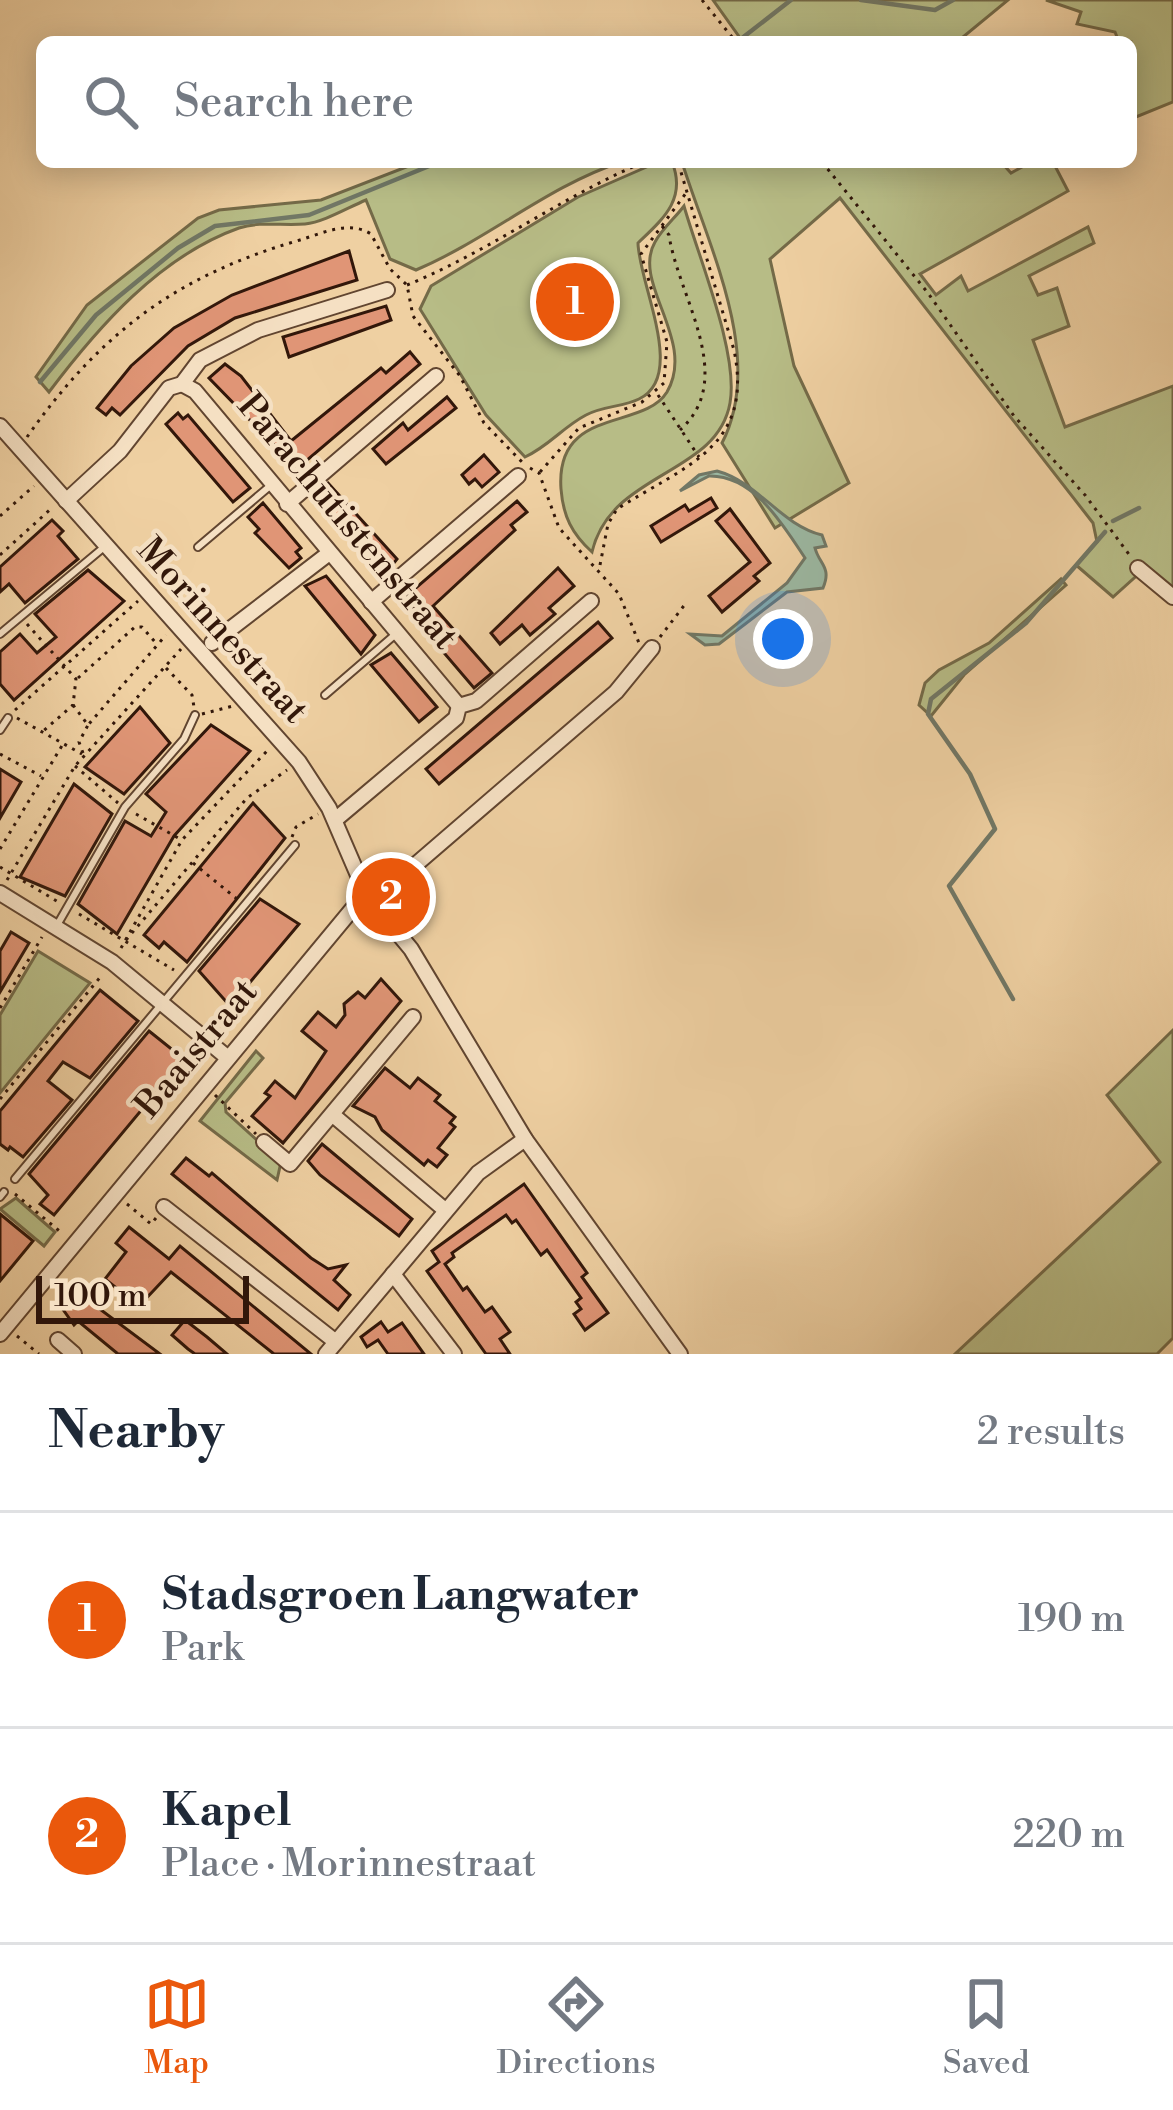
<!DOCTYPE html>
<meta charset="utf-8">
<style>
:root{--surface:#fff;--page:#f6f6f7;--text:#1f2937;--muted:#747a83;--line:#e0e1e3;--accent:#ea580c}
body{margin:0;font-family:"Libre Bodoni",serif;background:var(--page);color:var(--text)}
.scale{position:absolute;left:36px;bottom:30px;width:213px;box-sizing:border-box;padding-left:12px;border:6px solid #32170a;border-top:0;font-size:33px;line-height:42px;white-space:nowrap;color:#32170a;-webkit-text-stroke:9px #f5e0c3;paint-order:stroke}
.you{position:absolute;left:783px;top:639px;width:42px;height:42px;margin:-30px;border:9px solid #fff;border-radius:50%;background:#1a73e8;box-shadow:0 0 0 18px #1a73e833}
.badge{display:grid;place-items:center;width:78px;height:78px;border-radius:50%;background:var(--accent);color:#fff;font-size:39px;font-weight:700}
.pin{position:absolute;translate:-50% -50%;border:6px solid #fff;box-shadow:0 3px 12px #0006}
.list{margin:0;padding:0;list-style:none}
h2{display:flex;justify-content:space-between;align-items:center;height:156px;margin:0;padding:0 48px;font-size:51px}
h2 small{font-size:39px;font-weight:400;color:var(--muted)}
.list li{display:grid;grid-template-columns:78px 1fr auto;gap:36px;align-items:center;box-sizing:border-box;height:216px;padding:0 48px;border-top:3px solid var(--line)}
.list b{display:block;font-size:45px;white-space:nowrap}
.list p{margin:0;font-size:39px;white-space:nowrap;color:var(--muted)}
.list em{font-size:39px;font-style:normal;color:var(--muted)}
.icon{flex:none;width:66px;height:66px;fill:none;stroke:currentColor;stroke-width:2;stroke-linecap:round;stroke-linejoin:round}
.map{position:relative;flex:none;width:1173px;height:1354px;overflow:hidden}
.search{position:absolute;background:var(--surface);box-shadow:0 6px 30px #0003;left:36px;right:36px;top:36px;height:132px;display:flex;align-items:center;gap:30px;box-sizing:border-box;padding:0 42px;border-radius:18px;color:var(--muted);font-size:45px}
.sheet{height:588px;background:var(--surface)}
nav{display:flex;justify-content:space-around;align-items:center;box-sizing:border-box;height:168px;border-top:3px solid var(--line);background:var(--surface);font-size:33px;color:var(--muted)}
nav a{display:grid;justify-items:center;gap:6px}
nav .on{color:var(--accent)}
.map>svg:first-child{display:block}
.green{fill:#b7bc86;stroke:#746a48;stroke-width:3}
.water{fill:#9bb7a1;stroke:#717765;stroke-width:3}
.lines{fill:none;stroke-linecap:round;stroke-linejoin:round}
.stream{stroke:#717765;stroke-width:4.5}
.building{fill:#e09576;stroke:#32170a;stroke-width:3}
.service-casing{stroke:#614530;stroke-width:10}
.minor-casing{stroke:#614530;stroke-width:18}
.path{stroke:#32170a;stroke-width:3;stroke-dasharray:3 6;stroke-linecap:butt}
.service{stroke:#f5e0c3;stroke-width:6}
.minor{stroke:#f5e0c3;stroke-width:14}
.labels{text-anchor:middle;dominant-baseline:central;stroke-width:9;stroke-linejoin:round;paint-order:stroke}
.street-label{font-size:36px;fill:#32170a;stroke:#f5e0c3}
</style>
<div class="map">
<svg width="1173" height="1354" viewBox="0 0 1173 1354">
<rect width="100%" height="100%" fill="#efd0a2"/>
<filter id="stains"><feTurbulence type="fractalNoise" baseFrequency=".00167" numOctaves="4"/><feColorMatrix values="0 0 0 0 .2 0 0 0 0 .09 0 0 0 0 .02 0 0 0 .5 -.17"/></filter>
<radialGradient id="worn" r=".72"><stop offset=".6" stop-color="#630" stop-opacity="0"/><stop offset="1" stop-color="#630" stop-opacity=".3"/></radialGradient>
<g class="green">
<path d="M713 0H1008L957 42H743Z"/>
<path d="M1046 0H1173V102L1131 119V42H1119L1115 32 1077 24 1081 12Z"/>
<path d="M419 162H621C548 186 487 240 416 270L390 259 366 200C347 208 324 222 305 224 282 226 261 221 239 228 160 256 98 327 49 392L36 377 87 305 198 218 219 210 321 200Z"/>
<path d="M658 162H672C687 199 663 219 638 243 639 285 687 376 639 399 623 407 602 406 586 415 563 427 549 446 525 457L486 415 420 309 431 286 578 197Z"/>
<path d="M682 162H1001L1011 173 1031 162H1053L1068 191 920 274 936 295 961 276 968 291 1088 227 1094 243 1029 276 1038 295 1057 288 1069 326 1033 340 1065 427 1173 386V595L1142 571 1113 597 1076 565 1097 542 1093 523 840 198 770 259 794 366 849 483 775 528 722 443C766 358 708 246 682 162Z"/>
<path d="M684 206C698 256 739 353 730 403 717 476 611 471 592 552 572 534 563 516 561 489 555 406 643 431 667 392 697 340 631 283 655 242 662 229 675 218 684 206Z"/>
<path d="M1061 579 1066 585 964 675 931 716 919 705 925 683 939 670 989 643Z"/>
<path d="M38 951 90 983 0 1093V1015Z"/>
<path d="M1173 1030V1338L1157 1354H955L1160 1162 1107 1095Z"/>
<path d="M256 1051 263 1058 225 1103 226 1112 281 1162 277 1180 200 1121Z"/>
<path d="M16 1198 55 1232 44 1246 0 1209Z"/>
</g>
<path class="water" d="M717 471C758 482 781 525 822 535L826 546 815 548C819 564 832 567 823 588L787 592 719 644 705 645 690 634 722 636 787 583 805 558C783 525 754 475 709 476L680 491 699 475Z"/>
<g class="lines">
<g class="stream">
<path d="M861 0 935 10 953 0"/>
<path d="M737 42 791 0"/>
<path d="M40 382 96 315 178 248 215 226 309 215 439 162"/>
<path d="M1113 521 1139 508"/>
<path d="M1013 999 949 886 995 829 970 774 928 714 931 699 1026 623 1105 532"/>
</g>
</g>
<g class="building">
<path d="M349 251 357 280 235 318 188 346 120 415 112 408 106 415 97 408 131 366 174 328 232 295Z"/>
<path d="M386 306 391 320 289 357 283 337Z"/>
<path d="M410 352 420 364 292 473 278 457 282 453 209 378 225 364 241 376 291 441 381 368 386 373Z"/>
<path d="M447 397 456 408 386 464 373 449 403 423 408 430Z"/>
<path d="M178 413 183 419 188 415 250 488 233 502 166 424Z"/>
<path d="M484 455 499 472 482 487 475 479 469 484 462 475Z"/>
<path d="M328 483 397 559 382 578 312 497Z"/>
<path d="M711 498 717 508 661 542 651 526 685 505 689 511Z"/>
<path d="M517 501 527 512 511 525 515 530 433 606 492 673 474 688 439 647 445 642 404 598Z"/>
<path d="M263 503 301 548 296 552 301 558 289 568 255 533 259 529 248 517Z"/>
<path d="M730 509 770 563 754 576 759 581 722 612 709 596 750 562 716 521Z"/>
<path d="M52 520 63 531 58 536 78 559 25 603 9 584 0 592V567Z"/>
<path d="M558 568 574 586 549 608 555 614 530 635 522 625 500 644 491 633Z"/>
<path d="M88 570 124 601 14 700 0 684V652L20 634 37 653 56 637 35 614Z"/>
<path d="M326 576 375 635 361 654 305 586Z"/>
<path d="M598 622 612 638 439 784 426 769Z"/>
<path d="M391 653 437 707 419 722 371 665Z"/>
<path d="M140 707 170 743 124 794 85 767Z"/>
<path d="M211 725 250 751 174 836 117 934 78 904 125 821 151 836 166 812 146 794Z"/>
<path d="M0 769 21 782 0 818Z"/>
<path d="M74 784 112 814 65 896 20 877Z"/>
<path d="M253 803 285 838 187 962 164 942 159 948 144 935Z"/>
<path d="M260 899 299 924 230 1006 199 971Z"/>
<path d="M11 932 29 943 0 992V951Z"/>
<path d="M381 979 401 1001 283 1143 252 1116 270 1096 265 1093 275 1081 295 1098 326 1051 302 1031 318 1012 336 1027 345 1015 344 1004 358 992 365 998Z"/>
<path d="M100 990 138 1021 90 1078 63 1062 48 1081 72 1100 23 1157 10 1147 8 1150 0 1144V1111Z"/>
<path d="M149 1031 184 1059 54 1215 40 1204 48 1195 29 1174Z"/>
<path d="M385 1068 410 1088 418 1078 440 1095 435 1101 455 1117 450 1123 455 1127 438 1148 447 1155 437 1167 428 1160 424 1165 382 1130 375 1117 353 1106Z"/>
<path d="M322 1144 412 1219 399 1236 320 1175 308 1161Z"/>
<path d="M186 1158 209 1176 212 1173 311 1258 328 1269 346 1265 334 1280 350 1295 338 1310 172 1174Z"/>
<path d="M524 1184 587 1273 582 1277 608 1313 585 1330 574 1314 581 1309 576 1302 581 1298 547 1250 541 1255 516 1220 512 1223 506 1215 452 1253 454 1257 445 1264 463 1290 467 1287 485 1312 492 1307 510 1332 500 1339 510 1354H486L427 1271 439 1262 432 1251Z"/>
<path d="M0 1214 33 1241 0 1281Z"/>
<path d="M129 1227 169 1259 180 1246 311 1354H274L171 1272 139 1306 105 1279 126 1252 116 1243Z"/>
<path d="M76 1291 85 1297 88 1293 96 1300 93 1304 160 1354H118L78 1321 74 1325 62 1308Z"/>
<path d="M185 1320 207 1337 227 1354H195L188 1349 172 1335Z"/>
<path d="M381 1322 388 1332 402 1323 424 1354H388L378 1340 367 1347 361 1337Z"/>
</g>
<g class="lines">
<g class="service-casing">
<g id="service">
<path d="M198 547 270 486"/>
<path d="M0 634 103 548"/>
<path d="M325 695 397 633"/>
<path d="M0 730 8 718"/>
<path d="M56 927 125 807 184 739 195 715"/>
<path d="M15 1179 295 845"/>
<path d="M0 1197 4 1192"/>
</g>
</g>
<g class="minor-casing">
<g id="minor">
<path d="M182 384 195 391 459 706"/>
<path d="M0 426 299 762 329 808 367 896 411 949 525 1139 680 1354"/>
<path d="M66 501 120 451 169 388 182 384 200 360 258 330 387 290"/>
<path d="M287 504 436 376"/>
<path d="M1138 568 1173 597"/>
<path d="M371 602 518 476"/>
<path d="M212 643 328 554"/>
<path d="M335 820 456 718 459 706 476 701 591 601"/>
<path d="M0 893 112 962 228 1058"/>
<path d="M333 1115 445 1210"/>
<path d="M264 1142 290 1164 413 1017"/>
<path d="M164 1207 336 1342"/>
<path d="M393 1274 454 1354"/>
<path d="M0 1334 359 901 392 885 616 692 652 648"/>
<path d="M58 1340 74 1354"/>
<path d="M326 1354 478 1173 525 1139"/>
</g>
</g>
<g class="path">
<path d="M702 0 736 42"/>
<path d="M822 162 928 293 1014 416 1085 495 1131 557"/>
<path d="M662 226 669 235C678 297 738 378 680 430"/>
<path d="M407 285C490 251 561 197 644 162"/>
<path d="M658 395 699 457"/>
<path d="M27 437C101 332 178 275 300 240 323 233 349 220 371 234L390 269 407 285 413 316 460 376 484 423 522 462"/>
<path d="M530 468 539 473 559 528 619 594 639 643"/>
<path d="M540 472 579 428 642 402 664 383 667 342 641 254 686 193"/>
<path d="M0 516 34 486"/>
<path d="M0 555 53 507"/>
<path d="M600 565 608 524 617 509C686 465 754 447 734 350L678 162"/>
<path d="M27 624 76 679 73 705 41 733"/>
<path d="M660 637 686 603"/>
<path d="M166 668 192 695 194 707"/>
<path d="M78 678 135 627H142L156 643"/>
<path d="M73 705 88 725 166 635"/>
<path d="M15 710 138 601"/>
<path d="M202 714 233 706"/>
<path d="M17 718 82 754"/>
<path d="M83 753 79 742 88 725"/>
<path d="M0 754 41 776"/>
<path d="M75 766 118 803"/>
<path d="M136 814 180 839"/>
<path d="M292 837 296 827 318 814"/>
<path d="M0 849 63 744"/>
<path d="M193 863 237 899"/>
<path d="M0 867 60 903"/>
<path d="M7 880 75 766 181 649"/>
<path d="M79 914 174 970"/>
<path d="M126 940 247 798 287 770"/>
<path d="M121 948 182 840 267 751"/>
<path d="M0 1008 42 937"/>
<path d="M215 1095 256 1134"/>
<path d="M0 1099 102 975"/>
<path d="M15 1194 63 1234"/>
<path d="M127 1204 151 1224 156 1218"/>
<path d="M17 1336 39 1354"/>
</g>
<use href="#service" class="service"/>
<use href="#minor" class="minor"/>
</g>
<g class="labels">
<g class="street-label">
<text transform="translate(347 522) rotate(50)">Parachutistenstraat</text>
<text transform="translate(222 631) rotate(48)">Morinnestraat</text>
<text transform="translate(197 1049) rotate(-50)">Baaistraat</text>
</g>
</g>
<rect width="100%" height="100%" filter="url(#stains)"/>
<rect width="100%" height="100%" fill="url(#worn)"/>
</svg>
<div class="scale">100 m</div>
<div class="you"></div>
<div class="pin badge" style="left:575px;top:302px">1</div>
<div class="pin badge" style="left:391px;top:897px">2</div>
<div class="search"><svg class="icon" aria-label="search" viewBox="0 0 24 24"><circle cx="10" cy="10" r="6"/><path d="M15 15l6 6"/></svg>Search here</div>
</div>
<section class="sheet">
<h2>Nearby<small>2 results</small></h2>
<ul class="list">
<li><span class="badge">1</span><div><b>Stadsgroen Langwater</b><p>Park</p></div><em>190 m</em></li>
<li><span class="badge">2</span><div><b>Kapel</b><p>Place · Morinnestraat</p></div><em>220 m</em></li>
</ul>
</section>
<nav>
<a class="on"><svg class="icon" aria-label="map" viewBox="0 0 24 24"><path d="M3 6l6-2 6 2 6-2v14l-6 2-6-2-6 2zM9 4v14M15 6v14"/></svg>Map</a>
<a><svg class="icon" aria-label="directions" viewBox="0 0 24 24"><path d="M12 3l9 9-9 9-9-9zM9 14v-3h6M13 9l2 2-2 2"/></svg>Directions</a>
<a><svg class="icon" aria-label="saved" viewBox="0 0 24 24"><path d="M7 4h10v16l-5-4-5 4z"/></svg>Saved</a>
</nav>
